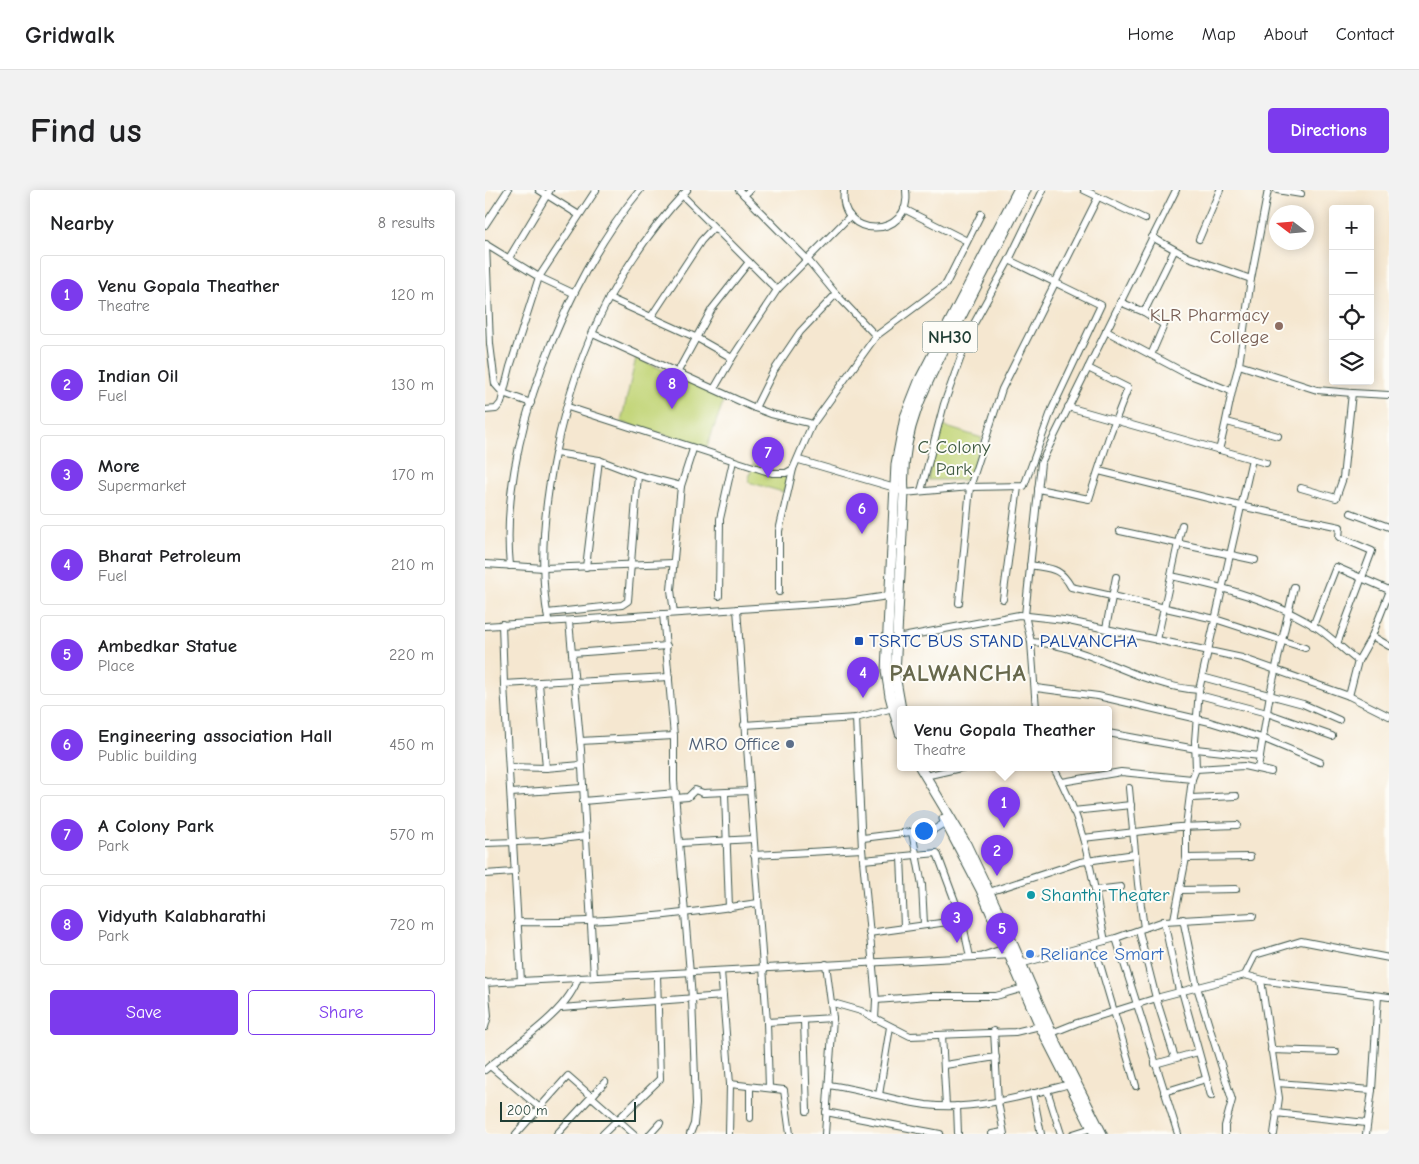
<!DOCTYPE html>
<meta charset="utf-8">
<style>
:root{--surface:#fff;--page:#f2f2f2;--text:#202124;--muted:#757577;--line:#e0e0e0;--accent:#7c3aed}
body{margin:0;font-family:"Comic Neue",sans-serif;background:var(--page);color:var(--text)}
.controls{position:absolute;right:15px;top:15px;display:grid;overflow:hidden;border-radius:5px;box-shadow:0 2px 12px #0003}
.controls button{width:45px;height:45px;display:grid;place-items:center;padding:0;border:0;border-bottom:1px solid var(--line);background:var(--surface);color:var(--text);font:25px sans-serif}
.compass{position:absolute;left:784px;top:15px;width:45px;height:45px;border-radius:50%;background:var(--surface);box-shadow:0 2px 12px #0003;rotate:286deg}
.scale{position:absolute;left:15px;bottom:12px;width:136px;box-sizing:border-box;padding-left:5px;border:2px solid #1f3d34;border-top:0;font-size:14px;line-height:18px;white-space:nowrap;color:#1f3d34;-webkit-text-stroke:4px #fdfcf7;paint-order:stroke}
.you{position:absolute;left:438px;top:640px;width:18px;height:18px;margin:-12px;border:4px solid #fff;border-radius:50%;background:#1a73e8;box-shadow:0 0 0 8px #1a73e833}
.badge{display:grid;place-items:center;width:32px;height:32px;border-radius:50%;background:var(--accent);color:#fff;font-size:16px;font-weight:700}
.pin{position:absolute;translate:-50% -41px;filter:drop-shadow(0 1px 2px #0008)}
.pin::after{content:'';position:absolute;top:26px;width:18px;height:15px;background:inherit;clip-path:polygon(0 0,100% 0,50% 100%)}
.popup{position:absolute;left:412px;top:516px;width:215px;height:65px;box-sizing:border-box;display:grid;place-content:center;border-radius:5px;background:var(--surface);filter:drop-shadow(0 1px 4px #0005);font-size:16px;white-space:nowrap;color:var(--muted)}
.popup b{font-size:19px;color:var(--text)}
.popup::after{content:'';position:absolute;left:50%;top:100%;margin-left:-10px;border:10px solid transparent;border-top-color:var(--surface)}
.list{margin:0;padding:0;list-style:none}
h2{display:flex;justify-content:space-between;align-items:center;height:65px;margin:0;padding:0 20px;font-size:21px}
h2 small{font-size:16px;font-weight:400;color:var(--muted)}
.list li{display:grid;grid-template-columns:32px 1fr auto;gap:15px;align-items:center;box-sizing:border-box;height:80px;margin:0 10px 10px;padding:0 10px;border:1px solid var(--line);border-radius:5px}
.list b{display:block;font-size:19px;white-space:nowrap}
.list p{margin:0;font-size:16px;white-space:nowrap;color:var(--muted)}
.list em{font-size:16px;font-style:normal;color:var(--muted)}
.actions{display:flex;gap:10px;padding:15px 20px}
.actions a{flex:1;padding:11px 0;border:1px solid var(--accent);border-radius:5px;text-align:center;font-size:18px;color:var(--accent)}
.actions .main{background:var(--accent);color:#fff}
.icon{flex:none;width:28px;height:28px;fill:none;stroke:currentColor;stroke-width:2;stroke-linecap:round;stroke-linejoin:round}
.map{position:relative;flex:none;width:904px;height:944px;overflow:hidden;border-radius:5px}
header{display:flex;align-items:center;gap:30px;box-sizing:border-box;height:70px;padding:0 25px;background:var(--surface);border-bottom:1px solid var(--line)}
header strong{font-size:24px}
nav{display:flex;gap:28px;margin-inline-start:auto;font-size:18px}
.intro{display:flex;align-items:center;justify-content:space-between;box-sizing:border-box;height:120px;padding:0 30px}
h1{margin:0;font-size:35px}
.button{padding:12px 22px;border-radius:5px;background:var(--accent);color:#fff;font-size:18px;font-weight:700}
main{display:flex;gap:30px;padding:0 30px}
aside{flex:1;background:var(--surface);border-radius:5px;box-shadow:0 2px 12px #0003}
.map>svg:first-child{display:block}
.park{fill:#c2d578;stroke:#708956}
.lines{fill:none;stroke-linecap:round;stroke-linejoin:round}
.minor-casing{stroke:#3f564b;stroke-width:8}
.highway-casing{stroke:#3f564b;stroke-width:11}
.minor{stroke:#fff;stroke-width:6}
.highway{stroke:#fff;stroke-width:9}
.education-dot{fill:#8d6e63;stroke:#fdfcf7;stroke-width:2}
.transit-dot{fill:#1a4fb4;stroke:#fdfcf7;stroke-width:2}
.service-dot{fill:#5c6f8a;stroke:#fdfcf7;stroke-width:2}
.culture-dot{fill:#0f9aa8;stroke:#fdfcf7;stroke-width:2}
.shop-dot{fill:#3f7fe0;stroke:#fdfcf7;stroke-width:2}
.labels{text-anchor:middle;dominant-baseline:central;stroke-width:4;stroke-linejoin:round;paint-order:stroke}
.shield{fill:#fdfcf7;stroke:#62766e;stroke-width:1}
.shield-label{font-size:18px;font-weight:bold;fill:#1f3d34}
.education-label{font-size:19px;fill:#785e54;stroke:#fdfcf7;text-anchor:end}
.park-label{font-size:19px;fill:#405b42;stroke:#fdfcf7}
.transit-label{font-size:19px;fill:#164399;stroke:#fdfcf7;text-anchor:start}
.service-label{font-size:19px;fill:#4e5e75;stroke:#fdfcf7;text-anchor:end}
.culture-label{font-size:19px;fill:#0d838f;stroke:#fdfcf7;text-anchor:start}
.shop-label{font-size:19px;fill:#366cbe;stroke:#fdfcf7;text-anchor:start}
.district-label{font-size:24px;font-weight:bold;letter-spacing:1px;fill:#67684c;stroke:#fdfcf7}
</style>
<header>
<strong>Gridwalk</strong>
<nav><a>Home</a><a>Map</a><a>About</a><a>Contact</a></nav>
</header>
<div class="intro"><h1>Find us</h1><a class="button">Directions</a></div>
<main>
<aside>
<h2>Nearby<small>8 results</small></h2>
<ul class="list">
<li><span class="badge">1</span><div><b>Venu Gopala Theather</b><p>Theatre</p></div><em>120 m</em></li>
<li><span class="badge">2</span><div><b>Indian Oil</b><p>Fuel</p></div><em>130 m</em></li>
<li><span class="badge">3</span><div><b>More</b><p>Supermarket</p></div><em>170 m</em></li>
<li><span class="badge">4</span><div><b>Bharat Petroleum</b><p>Fuel</p></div><em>210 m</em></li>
<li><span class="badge">5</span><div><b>Ambedkar Statue</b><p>Place</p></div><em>220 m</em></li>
<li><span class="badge">6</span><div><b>Engineering association Hall</b><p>Public building</p></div><em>450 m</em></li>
<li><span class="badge">7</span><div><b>A Colony Park</b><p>Park</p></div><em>570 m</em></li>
<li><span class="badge">8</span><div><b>Vidyuth Kalabharathi</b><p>Park</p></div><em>720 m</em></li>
</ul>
<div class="actions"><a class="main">Save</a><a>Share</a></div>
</aside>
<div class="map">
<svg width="904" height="944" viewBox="0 0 904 944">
<rect width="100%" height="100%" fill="#fdfcf7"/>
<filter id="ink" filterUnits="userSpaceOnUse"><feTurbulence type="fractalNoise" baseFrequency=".02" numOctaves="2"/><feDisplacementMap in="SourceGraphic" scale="10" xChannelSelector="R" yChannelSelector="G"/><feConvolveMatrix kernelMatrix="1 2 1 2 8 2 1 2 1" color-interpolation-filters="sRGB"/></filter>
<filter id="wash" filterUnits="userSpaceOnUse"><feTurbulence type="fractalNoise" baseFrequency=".0096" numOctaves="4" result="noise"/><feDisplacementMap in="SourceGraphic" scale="20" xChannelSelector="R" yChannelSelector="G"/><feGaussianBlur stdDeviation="1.12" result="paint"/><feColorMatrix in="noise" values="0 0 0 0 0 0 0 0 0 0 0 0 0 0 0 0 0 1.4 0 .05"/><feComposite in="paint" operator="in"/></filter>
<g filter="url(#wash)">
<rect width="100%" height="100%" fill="#f5e7d0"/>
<g class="park">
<path d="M151 168 240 207 222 257 136 232Z"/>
<path d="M455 235 497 248 484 290H443Z"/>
<path d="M268 274 304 285 298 302 263 292Z"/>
</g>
</g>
<g filter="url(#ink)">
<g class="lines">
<g class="minor-casing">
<g id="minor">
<path d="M54 0 94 25"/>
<path d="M254 0 323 70 351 104 391 146"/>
<path d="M359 0C352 50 428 50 421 0"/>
<path d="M599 0 660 29"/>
<path d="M783 0 766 89 754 175 832 200 867 203"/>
<path d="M792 0 816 4"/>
<path d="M197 5 292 100"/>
<path d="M259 5 265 0"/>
<path d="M419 19 482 51"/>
<path d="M0 35 23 0"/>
<path d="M667 47 703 67 766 89"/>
<path d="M714 49 735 0"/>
<path d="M0 54 54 87 88 103"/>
<path d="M1 54 5 154 10 194 18 203 46 213"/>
<path d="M24 68 65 0"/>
<path d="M124 108 210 147 247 168"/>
<path d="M635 112 659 122 679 135 666 165"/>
<path d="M659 122 689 61"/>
<path d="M166 127 216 51 228 38"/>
<path d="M621 141 700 183 746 201"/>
<path d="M192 183 227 119 264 72"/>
<path d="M229 199 247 168 292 100 365 26"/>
<path d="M83 217 287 283H301L308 279 326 237 324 233 286 224 270 218 108 144"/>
<path d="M583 217 781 273"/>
<path d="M270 218 288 182 315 142 351 104"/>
<path d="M0 220 11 219 16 213 25 177 54 87 111 0"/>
<path d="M742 232 793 246"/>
<path d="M327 235 391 146 461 94 496 24"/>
<path d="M734 260C742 232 745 203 754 175"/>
<path d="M71 263 114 270 153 285 196 296"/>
<path d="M314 270 410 298 419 303 485 297 539 296 567 219 616 115 524 70 558 0"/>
<path d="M614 281 755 316 855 337 854 347 887 361 852 454"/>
<path d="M816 298 851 308 858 288 867 203 904 205"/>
<path d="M553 299 604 309 625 244 643 198 603 178"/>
<path d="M436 301 459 214 486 139 524 70"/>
<path d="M866 323 904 337"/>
<path d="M635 341 770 370"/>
<path d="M0 374 59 378 188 373"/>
<path d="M545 375C566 379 575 377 586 397L730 429 820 458"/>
<path d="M25 376C13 255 79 93 155 0"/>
<path d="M101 377 114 270"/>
<path d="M686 386C738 397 789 410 834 439 848 449 860 461 873 471"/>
<path d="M294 402V341L308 279"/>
<path d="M234 406 235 329 248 271"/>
<path d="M518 409 533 297"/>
<path d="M474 413 485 297 517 199 613 7"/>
<path d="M252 419 282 832 284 898"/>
<path d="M62 423 137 415 143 411 153 285"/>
<path d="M189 423 186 400 196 296 208 259"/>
<path d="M178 424 189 546V591L207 808 211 914 209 934 205 944"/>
<path d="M63 429C46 331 78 196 124 108 145 70 172 32 202 0"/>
<path d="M84 431 96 560 109 787"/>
<path d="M17 434 19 494"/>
<path d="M0 436 362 412 403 406 406 409"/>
<path d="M828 436 851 377 904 400"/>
<path d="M621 438 631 387"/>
<path d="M887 446 904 456"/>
<path d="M412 448 534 425 579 430 757 468 864 506 904 526"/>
<path d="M672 450 697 335"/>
<path d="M546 452C602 454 655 497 714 500"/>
<path d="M87 463 182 456"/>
<path d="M717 487 818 514 854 530"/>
<path d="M90 492 184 487"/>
<path d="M54 493 61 578"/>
<path d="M551 498 613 506 725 532 777 548 835 572"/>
<path d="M714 505 782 523 847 546"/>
<path d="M864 506 873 471 887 446 904 403"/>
<path d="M551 519 546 452 540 425 556 273 691 0"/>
<path d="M371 528 377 659 391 810 390 829"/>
<path d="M259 535 371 528 408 518 415 525"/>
<path d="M623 543 711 559 775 566"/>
<path d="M95 551 189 546"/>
<path d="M24 577 61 578 96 575"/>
<path d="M568 577C600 629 608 692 620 751"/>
<path d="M773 578 785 504 809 397"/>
<path d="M711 579 759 576 786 582"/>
<path d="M440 586 480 577"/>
<path d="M577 592 636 582 707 589"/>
<path d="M644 598 653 694 659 738"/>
<path d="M26 603 97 598"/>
<path d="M240 603 244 718"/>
<path d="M191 608 203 607 210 600 218 603 265 601"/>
<path d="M706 608 751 606"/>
<path d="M98 611 191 603"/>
<path d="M588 621 646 615"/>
<path d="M427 642 437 695 439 734"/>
<path d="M378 648 450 639 461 632"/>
<path d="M598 648 694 637 752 635"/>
<path d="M0 653 59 651 101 646"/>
<path d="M195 653 268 649"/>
<path d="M269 665 377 659"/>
<path d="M416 667 419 736"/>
<path d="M701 668 765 667"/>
<path d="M378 670 452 663 477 730 485 767"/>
<path d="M0 684 29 682"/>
<path d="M610 700 636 697"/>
<path d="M695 700 751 699"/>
<path d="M504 702 595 672 650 664"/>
<path d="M689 729 701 668V636L707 589 711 579 710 551 714 500 767 269"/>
<path d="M698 729 712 797 747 910 740 936V944"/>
<path d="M679 731 694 801"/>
<path d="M32 732C113 734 194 725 273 713"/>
<path d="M654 741 671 808 690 868"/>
<path d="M384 743 477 730"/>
<path d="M631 748 693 944"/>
<path d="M609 754 651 896"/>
<path d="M500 765 520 758 521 754"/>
<path d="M535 774 631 748 679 731 768 726"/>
<path d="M236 781 245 894 244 944"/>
<path d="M760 785 770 765 816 751 904 768"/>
<path d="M776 790 794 908 789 944"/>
<path d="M36 791 19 494 90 490"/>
<path d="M0 793 528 765"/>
<path d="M697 801 726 906"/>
<path d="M391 810 444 806H511L539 798"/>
<path d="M348 813 376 821 425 846 530 842 555 836"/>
<path d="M76 818 238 806"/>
<path d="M319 831 322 921"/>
<path d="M282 832 348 828"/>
<path d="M0 837 3 826 0 792"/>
<path d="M509 841 513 912 519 944"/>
<path d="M567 843 592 833 675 807 760 785 782 791 904 807"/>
<path d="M457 845 461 916"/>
<path d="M786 860 851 862"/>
<path d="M670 874 713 862"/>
<path d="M460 875 511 867"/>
<path d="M5 876 55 918"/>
<path d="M0 880C27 857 85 821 93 787"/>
<path d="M792 893 887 900"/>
<path d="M245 894 299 900 305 944"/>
<path d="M344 895C377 900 408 910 441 915 489 921 539 906 585 894"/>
<path d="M265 898V928"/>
<path d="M562 900 576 944"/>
<path d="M679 902 721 889"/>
<path d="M548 903 556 944"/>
<path d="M394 905 405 837"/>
<path d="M472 916 473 944"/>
<path d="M341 922 455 944"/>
<path d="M791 923 881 933"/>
<path d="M31 944 83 886 149 944"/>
<path d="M72 944 120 892"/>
<path d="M118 944 175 889 172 785"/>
<path d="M165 944 175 933"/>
<path d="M340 944 348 828 341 774"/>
<path d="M507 944 518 942"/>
<path d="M588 944 607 938"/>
<path d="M881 944 887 900 893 806"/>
</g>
</g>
<g class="highway-casing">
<g id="highway">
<path d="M416 519 410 485 419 303C414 237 447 182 477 125 498 83 520 42 541 0"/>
<path d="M415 543 405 506 401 481 411 274 420 227 435 189 533 0"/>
<path d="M435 577 481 654 519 734 570 851 617 944"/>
<path d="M459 629 496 700 555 836 610 944"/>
</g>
</g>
<use href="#minor" class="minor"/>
<use href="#highway" class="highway"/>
</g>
</g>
<circle class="education-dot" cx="794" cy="136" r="5"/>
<rect class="transit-dot" x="369" y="446" width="10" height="10" rx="2.5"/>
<circle class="service-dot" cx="305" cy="554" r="5"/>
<circle class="culture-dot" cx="546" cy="705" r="5"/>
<circle class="shop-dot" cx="545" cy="764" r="5"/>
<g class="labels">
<rect class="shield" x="437.5" y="131.5" width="55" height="31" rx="4"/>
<g class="shield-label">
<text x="465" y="147">NH30</text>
</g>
<g class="education-label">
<text x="784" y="125">KLR Pharmacy<tspan x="784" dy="22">College</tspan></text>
</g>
<g class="park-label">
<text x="469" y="257">C Colony<tspan x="469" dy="22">Park</tspan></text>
</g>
<g class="transit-label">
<text x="384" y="451">TSRTC BUS STAND , PALVANCHA</text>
</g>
<g class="service-label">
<text x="295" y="554">MRO Office</text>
</g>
<g class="culture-label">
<text x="556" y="705">Shanthi Theater</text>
</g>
<g class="shop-label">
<text x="555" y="764">Reliance Smart</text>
</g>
<g class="district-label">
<text x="473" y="483">PALWANCHA</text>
</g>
</g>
</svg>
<div class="controls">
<button>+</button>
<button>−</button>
<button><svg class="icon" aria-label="locate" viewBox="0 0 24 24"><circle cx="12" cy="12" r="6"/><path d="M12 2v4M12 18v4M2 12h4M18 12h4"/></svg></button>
<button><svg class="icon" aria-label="layers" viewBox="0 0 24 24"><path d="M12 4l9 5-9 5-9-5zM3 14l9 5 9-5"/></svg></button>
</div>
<svg class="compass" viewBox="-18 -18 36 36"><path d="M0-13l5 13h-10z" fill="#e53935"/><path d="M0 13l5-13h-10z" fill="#757577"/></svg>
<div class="scale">200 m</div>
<div class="you"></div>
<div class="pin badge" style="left:519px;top:638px">1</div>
<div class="popup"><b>Venu Gopala Theather</b>Theatre</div>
<div class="pin badge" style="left:512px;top:686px">2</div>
<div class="pin badge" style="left:472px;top:753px">3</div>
<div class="pin badge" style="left:378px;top:508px">4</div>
<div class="pin badge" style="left:517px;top:764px">5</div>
<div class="pin badge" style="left:377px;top:344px">6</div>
<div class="pin badge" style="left:283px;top:288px">7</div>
<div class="pin badge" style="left:187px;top:219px">8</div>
</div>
</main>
